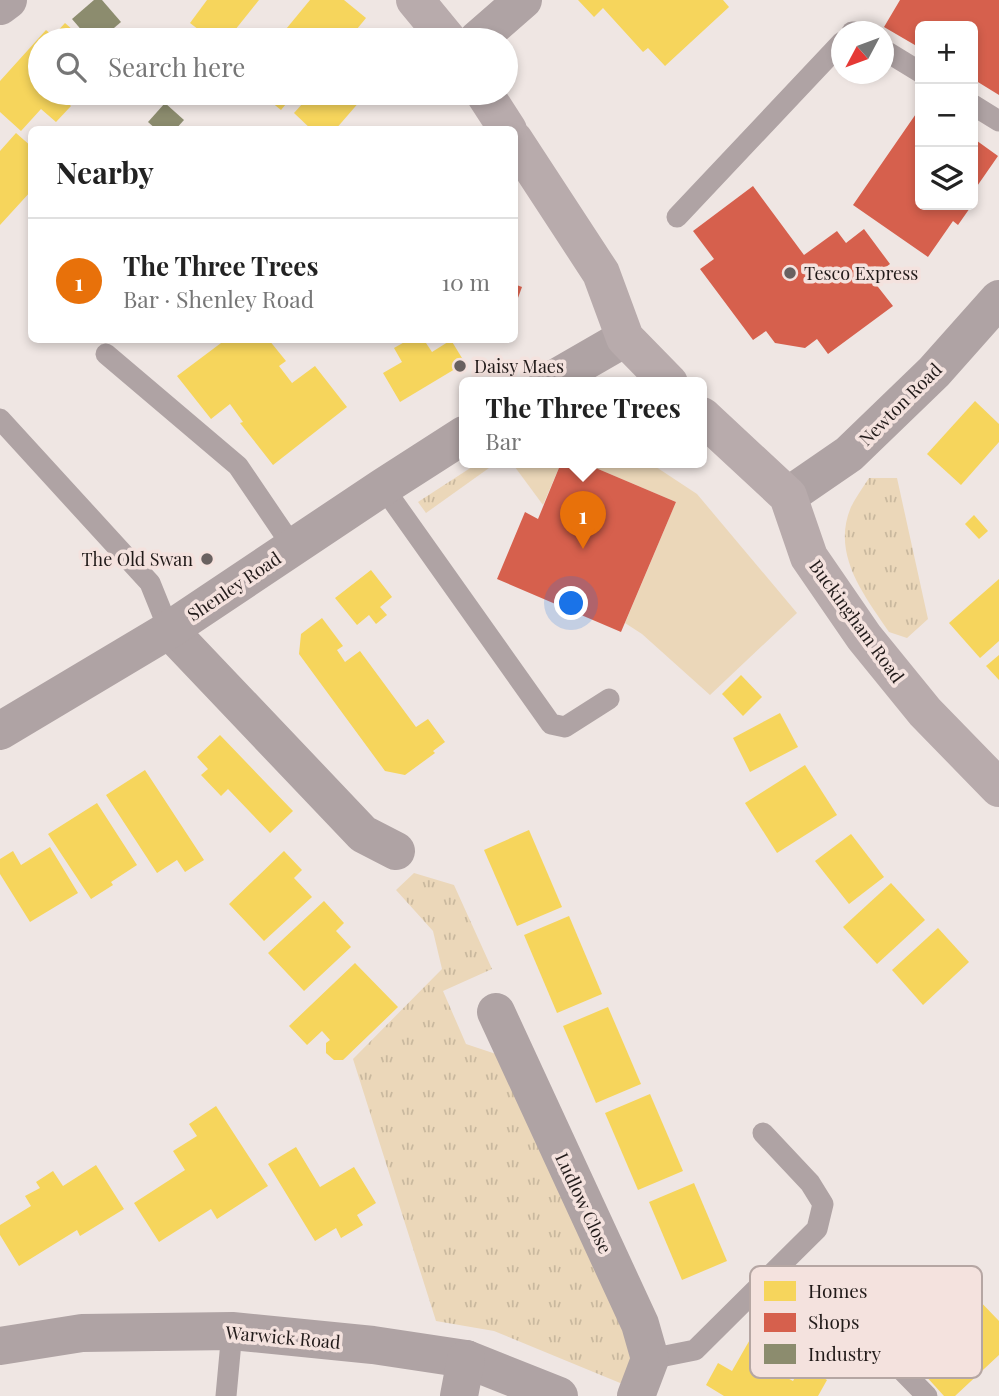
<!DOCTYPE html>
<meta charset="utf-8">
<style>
:root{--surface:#fff;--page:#f6f6f6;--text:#222;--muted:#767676;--line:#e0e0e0;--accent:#d93025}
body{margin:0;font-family:"Playfair Display",serif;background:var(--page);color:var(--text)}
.controls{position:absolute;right:21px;top:21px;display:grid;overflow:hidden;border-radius:10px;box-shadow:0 4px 10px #0003}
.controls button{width:63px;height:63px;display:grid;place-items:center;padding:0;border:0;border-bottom:2px solid var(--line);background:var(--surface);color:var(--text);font:35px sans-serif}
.compass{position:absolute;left:831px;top:21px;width:63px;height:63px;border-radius:50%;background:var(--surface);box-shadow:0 4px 10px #0003;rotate:229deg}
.you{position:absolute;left:572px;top:604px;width:24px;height:24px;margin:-18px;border:5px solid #fff;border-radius:50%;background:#1a73e8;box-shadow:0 0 0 10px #1a73e833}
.badge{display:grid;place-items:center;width:46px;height:46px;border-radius:50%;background:var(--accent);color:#fff;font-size:23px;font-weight:700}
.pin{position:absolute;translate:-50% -58px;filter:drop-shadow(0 2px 4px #0008)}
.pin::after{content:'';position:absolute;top:37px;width:24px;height:21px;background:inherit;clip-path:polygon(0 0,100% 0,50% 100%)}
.popup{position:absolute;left:459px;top:377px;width:248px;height:91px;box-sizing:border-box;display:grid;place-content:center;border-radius:10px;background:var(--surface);filter:drop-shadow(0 2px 5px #0005);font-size:23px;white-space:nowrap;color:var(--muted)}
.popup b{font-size:26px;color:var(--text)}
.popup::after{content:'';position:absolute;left:50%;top:100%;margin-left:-14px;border:14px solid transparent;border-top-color:var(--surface)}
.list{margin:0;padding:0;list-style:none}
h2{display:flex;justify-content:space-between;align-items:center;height:91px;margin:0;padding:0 28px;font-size:30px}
h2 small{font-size:23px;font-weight:400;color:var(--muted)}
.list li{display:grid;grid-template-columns:46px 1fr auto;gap:21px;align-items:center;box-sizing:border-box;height:126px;padding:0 28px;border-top:2px solid var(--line)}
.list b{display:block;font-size:26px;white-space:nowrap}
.list p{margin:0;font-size:23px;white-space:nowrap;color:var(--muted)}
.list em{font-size:23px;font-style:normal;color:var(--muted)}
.icon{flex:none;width:38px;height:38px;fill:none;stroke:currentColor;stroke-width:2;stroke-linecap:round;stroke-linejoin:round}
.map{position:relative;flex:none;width:999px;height:1396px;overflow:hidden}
.search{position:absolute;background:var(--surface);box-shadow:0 4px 10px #0003;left:28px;top:28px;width:490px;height:77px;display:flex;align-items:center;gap:18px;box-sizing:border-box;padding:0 24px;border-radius:38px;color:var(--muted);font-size:26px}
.panel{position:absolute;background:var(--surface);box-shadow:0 4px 10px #0003;left:28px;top:126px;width:490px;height:217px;border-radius:10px}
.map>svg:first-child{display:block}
.grass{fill:url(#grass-tufts)}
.garden{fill:#ebd7b9}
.homes{fill:#f6d55c}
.shops{fill:#d6604d}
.industry{fill:#8c8c6e}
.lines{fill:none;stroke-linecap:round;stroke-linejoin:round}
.service{stroke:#afa3a4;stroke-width:21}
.minor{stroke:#afa3a4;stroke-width:38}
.tertiary{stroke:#afa3a4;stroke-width:38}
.secondary{stroke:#b8abac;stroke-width:38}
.poi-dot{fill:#696160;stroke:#f4e2de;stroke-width:2.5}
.labels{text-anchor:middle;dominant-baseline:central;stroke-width:7;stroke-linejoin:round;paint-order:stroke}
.poi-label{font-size:18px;fill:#211a19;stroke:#f4e2de;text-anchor:start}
.street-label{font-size:18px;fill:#211a19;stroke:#f4e2de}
.key{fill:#f4e2de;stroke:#b5a6a3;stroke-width:2}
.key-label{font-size:19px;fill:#211a19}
</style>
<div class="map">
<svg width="999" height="1396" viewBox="0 0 999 1396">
<defs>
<pattern id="grass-tufts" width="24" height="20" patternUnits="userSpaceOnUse" patternTransform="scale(1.75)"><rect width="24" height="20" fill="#ebd7b9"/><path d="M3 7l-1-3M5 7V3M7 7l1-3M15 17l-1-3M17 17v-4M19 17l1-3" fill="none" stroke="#c9b89e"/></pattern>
</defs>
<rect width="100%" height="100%" fill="#efe6e3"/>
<g class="grass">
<path d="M478 463H496L426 513 418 502Z"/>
<path d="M869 478H897L928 619 907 638 889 632C864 595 831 554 851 507 856 497 863 487 869 478Z"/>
<path d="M414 873 454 885 492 969 443 991 466 1044 499 1055 637 1353 625 1385 494 1331 436 1321 353 1059 442 969 433 931 396 890Z"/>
</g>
<g class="garden">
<path d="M512 463H561L543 505Z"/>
<path d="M584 463H650L697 494 797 613 710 695 642 634 625 623 676 502Z"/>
</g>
<g class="homes">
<path d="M207 0H259L227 40H212L190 23Z"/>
<path d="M310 0H344L366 18 348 40H277Z"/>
<path d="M578 0H723L729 7 665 66 648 48 643 52 603 8 594 17Z"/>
<path d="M65 23 84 40H40V93H70L64 99 71 106 56 122 41 109 21 131 0 112V81L46 30 53 36Z"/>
<path d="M260 93H295L281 110Z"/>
<path d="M312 93H367L335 130H312L294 113Z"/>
<path d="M16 133 32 147V160L28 165 32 168V190L0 225V151Z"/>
<path d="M225 340H269L286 361 279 366 292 383 315 366 347 407 273 465 240 423 243 422 230 404 211 419 177 376Z"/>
<path d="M408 340H424L432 352 451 340 465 363 400 402 383 373 402 362 394 348Z"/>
<path d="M975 401 999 424V442L961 485 927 454Z"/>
<path d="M974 515 988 531 979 539 965 524Z"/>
<path d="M371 570 392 597 380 607 387 615 376 624 369 615 357 625 335 598Z"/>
<path d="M999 579V641L980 658 949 623Z"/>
<path d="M322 618 343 646 337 650 345 662 360 651 416 727 428 719 445 742 433 751 435 753 405 775 385 771 299 654 301 634Z"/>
<path d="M999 655V680L986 666Z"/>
<path d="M741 675 762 697 743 716 722 694Z"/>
<path d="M780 713 798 747 750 772 733 738Z"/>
<path d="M220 735 293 811 270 833 228 789 221 796 201 775 208 769 197 757Z"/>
<path d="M805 765 837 815 777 853 745 803Z"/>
<path d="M145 770 204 860 185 872 177 860 157 873 106 795Z"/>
<path d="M97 803 137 865 111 882 113 885 91 899 48 834Z"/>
<path d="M529 830 562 907 517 926 484 850Z"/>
<path d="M851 834 884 877 849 904 815 861Z"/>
<path d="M50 847 78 893 30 922 0 874V859L13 851 21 865Z"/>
<path d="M284 851 302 870 294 878 312 897 264 941 229 904Z"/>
<path d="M891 883 925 920 877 964 843 927Z"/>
<path d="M324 901 344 923 336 931 351 947 304 991 268 953Z"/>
<path d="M569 916 602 994 557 1013 524 935Z"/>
<path d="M938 928 969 962 923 1005 892 970Z"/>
<path d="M355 963 398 1007 343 1060H334L326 1053V1043L330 1040 322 1031 307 1045 289 1026Z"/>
<path d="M608 1007 641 1084 596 1103 563 1026Z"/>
<path d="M650 1094 683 1171 638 1190 605 1113Z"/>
<path d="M216 1106 268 1186 217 1219 211 1209 159 1242 134 1203 185 1170 173 1151 197 1136 189 1124Z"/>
<path d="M296 1147 320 1187 354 1167 376 1203 357 1215 363 1225 341 1238 336 1228 315 1241 268 1164Z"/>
<path d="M96 1165 124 1209 80 1236 77 1230 19 1266 0 1235V1225L31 1206 25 1196 40 1188 36 1182 53 1171 63 1186Z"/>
<path d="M694 1183 727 1261 682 1280 649 1202Z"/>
<path d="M973 1294 999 1321V1355L955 1396H944L914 1363 958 1322 951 1315Z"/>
<path d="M752 1336 777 1351 767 1367 793 1381 802 1365 827 1380 818 1396H724L706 1385 718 1363 732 1371Z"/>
</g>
<g class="shops">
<path d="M900 0H999V95L973 79V26H920V48L884 27Z"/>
<path d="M920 108V205H972L958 225 953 221 928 257 853 205Z"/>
<path d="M973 138 998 156 973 192 978 196 973 204Z"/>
<path d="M753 186 804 255 837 231 846 243 864 229 890 264 871 278 893 306 828 354 817 339 805 348 775 343 766 331 753 340 700 269 714 259 693 231Z"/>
<path d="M514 284 522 287 515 306H514Z"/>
<path d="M561 463H584L676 502 621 632 497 579 525 512 538 519Z"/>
</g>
<g class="industry">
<path d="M94 0H102L121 22 100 40H90L72 19Z"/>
<path d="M165 103 184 120 175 130H157L148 122Z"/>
</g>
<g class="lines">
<g class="service">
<path d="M852 32H854"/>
<path d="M884 50 920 72"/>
<path d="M973 105 999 121"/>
<path d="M677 217 842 42"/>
<path d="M106 354 238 466 293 547"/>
<path d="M0 419 150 583 169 630"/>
<path d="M383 487 551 724 565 727 609 699"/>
<path d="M828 1295 927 1396"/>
<path d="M650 1359 695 1350 817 1229 823 1204 810 1183 763 1133"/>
<path d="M226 1396 232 1331"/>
</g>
<g class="minor">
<path d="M0 6 8 0"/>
<path d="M477 40 523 0"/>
<path d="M169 630 363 834 396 851"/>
<path d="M496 1012 640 1324 650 1359 636 1396"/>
<path d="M0 1346 82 1333 232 1331 373 1345 466 1359 559 1396"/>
<path d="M459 1396 466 1359"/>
</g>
<g class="tertiary">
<path d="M547 383 625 338"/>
<path d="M788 496 849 454 934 372 999 299"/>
<path d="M0 731 169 630 383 487 464 435"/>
</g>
<g class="secondary">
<path d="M415 0 448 40"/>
<path d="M484 93 508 130"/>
<path d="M514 140 601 273 625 338 669 383"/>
<path d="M702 416 788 496 809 557 864 637 925 712 999 788"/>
</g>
</g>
<g class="poi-dot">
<circle cx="790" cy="273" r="7"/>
<circle cx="460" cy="366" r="7"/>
<circle cx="207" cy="559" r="7"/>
</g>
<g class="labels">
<g class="poi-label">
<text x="804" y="273">Tesco Express</text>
<text x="474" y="366">Daisy Maes</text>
<text x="193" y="559" text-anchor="end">The Old Swan</text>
</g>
<g class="street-label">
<text transform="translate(900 404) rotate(-45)">Newton Road</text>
<text transform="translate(234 586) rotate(-34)">Shenley Road</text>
<text transform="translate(857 621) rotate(54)">Buckingham Road</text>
<text transform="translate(584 1203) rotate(65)">Ludlow Close</text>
<text transform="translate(283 1337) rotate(5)">Warwick Road</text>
</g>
</g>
<rect x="750" y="1266" width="232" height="112" rx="10" class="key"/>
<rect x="764" y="1281" width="32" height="20" fill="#f6d55c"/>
<rect x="764" y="1313" width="32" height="19" fill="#d6604d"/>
<rect x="764" y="1344" width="32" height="20" fill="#8c8c6e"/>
<g class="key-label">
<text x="808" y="1298">Homes</text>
<text x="808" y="1329">Shops</text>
<text x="808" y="1361">Industry</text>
</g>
</svg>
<div class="controls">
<button>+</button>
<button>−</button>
<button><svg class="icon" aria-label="layers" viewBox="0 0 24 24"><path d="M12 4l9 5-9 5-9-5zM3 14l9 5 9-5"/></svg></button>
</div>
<svg class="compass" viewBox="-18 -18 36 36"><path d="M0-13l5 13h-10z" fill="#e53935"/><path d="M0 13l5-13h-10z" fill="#767676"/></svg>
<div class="you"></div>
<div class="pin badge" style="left:583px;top:549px;background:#e8710a">1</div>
<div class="popup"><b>The Three Trees</b>Bar</div>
<div class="search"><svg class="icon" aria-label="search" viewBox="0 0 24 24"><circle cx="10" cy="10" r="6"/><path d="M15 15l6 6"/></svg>Search here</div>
<section class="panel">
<h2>Nearby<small></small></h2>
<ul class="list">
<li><span class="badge" style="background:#e8710a">1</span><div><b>The Three Trees</b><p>Bar · Shenley Road</p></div><em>10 m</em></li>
</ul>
</section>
</div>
